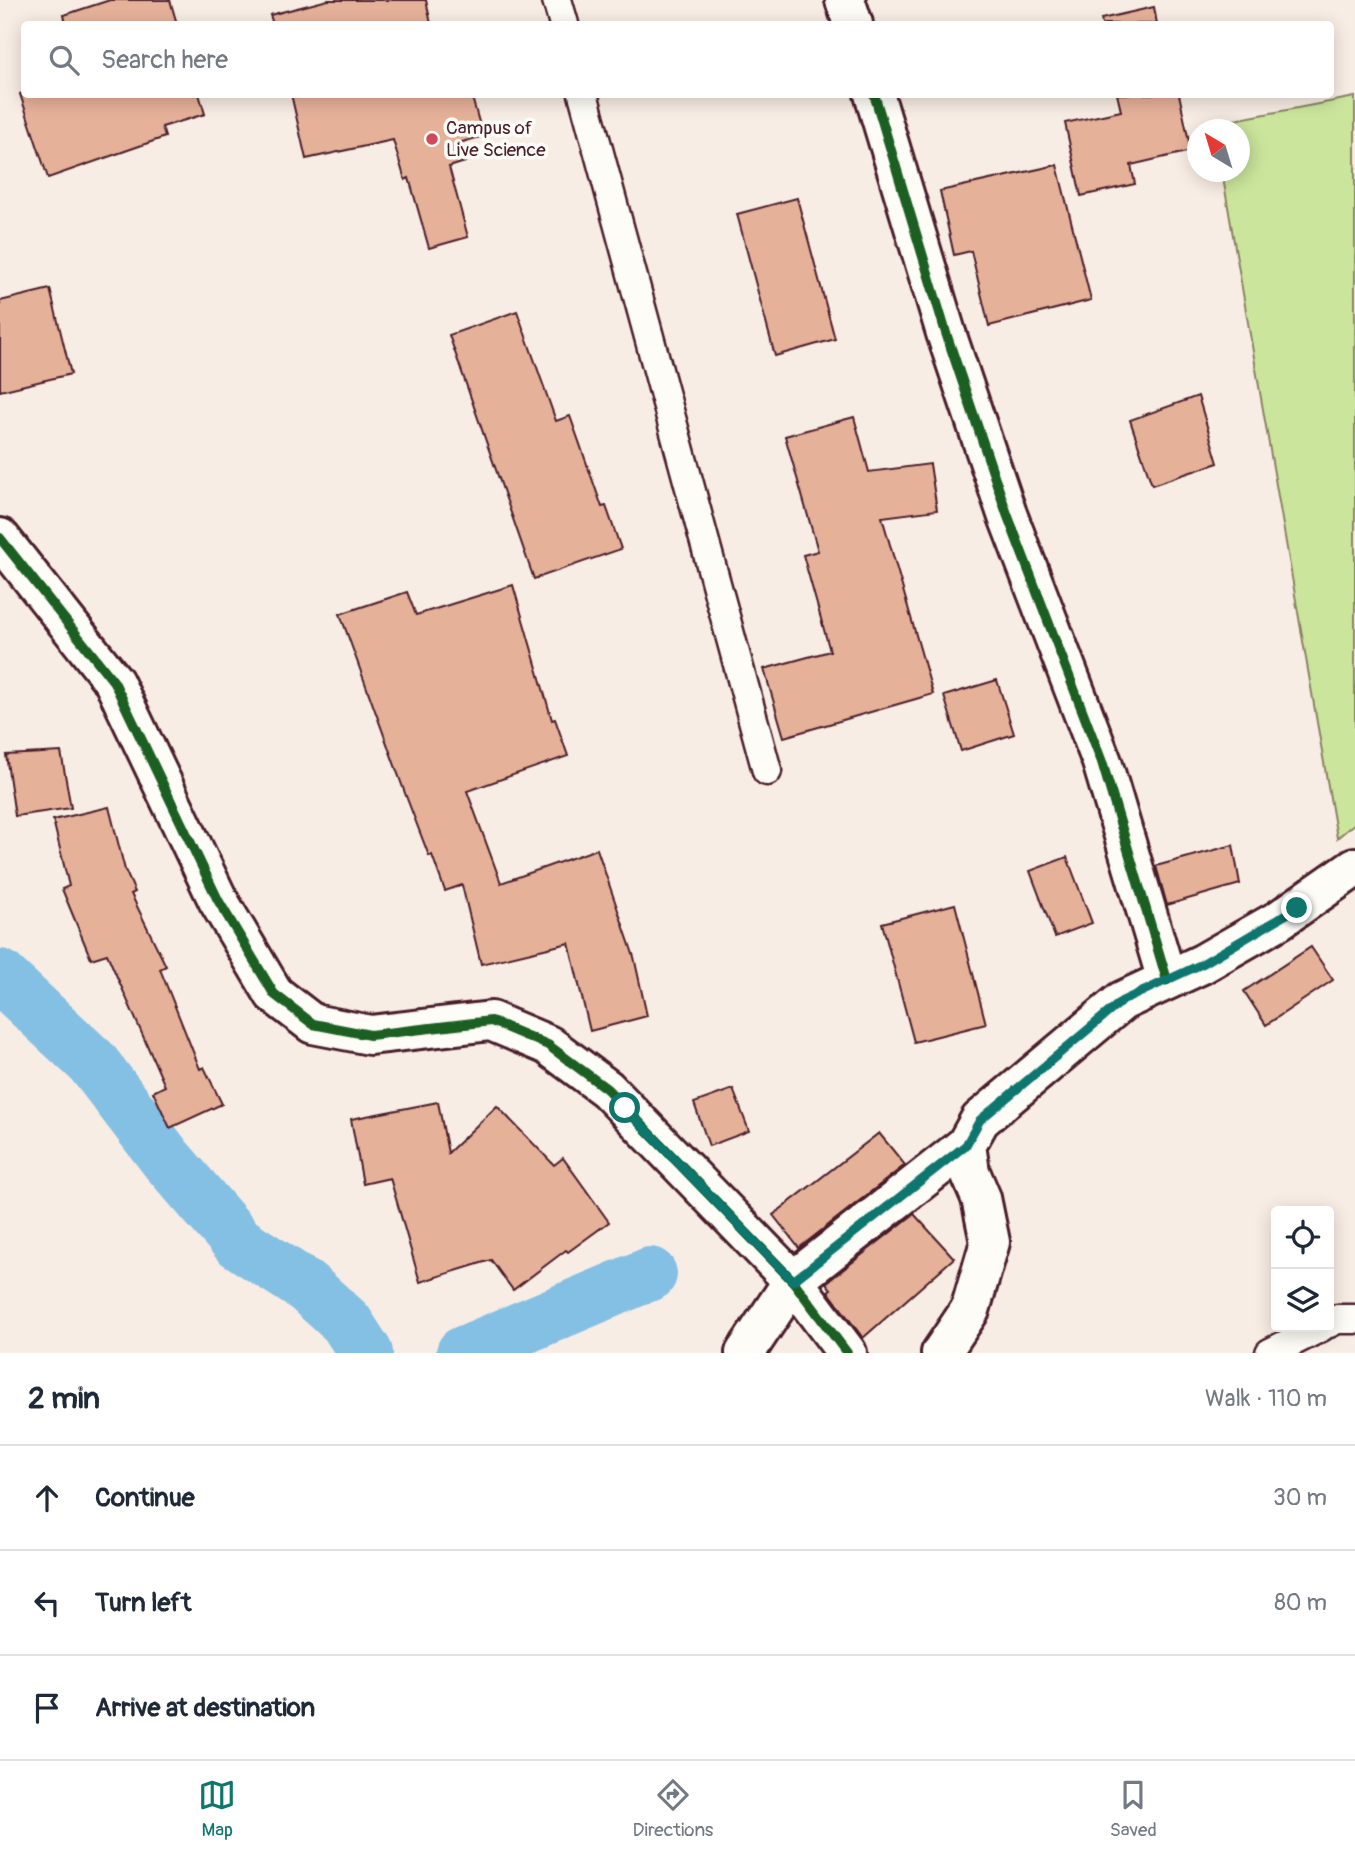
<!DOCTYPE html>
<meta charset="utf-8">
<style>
:root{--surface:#fff;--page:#f2f2f3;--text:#1f2937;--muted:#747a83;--line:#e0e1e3;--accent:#0f766e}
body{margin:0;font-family:Pangolin,sans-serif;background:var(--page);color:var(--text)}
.controls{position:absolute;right:21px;bottom:21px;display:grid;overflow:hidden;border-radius:7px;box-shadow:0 4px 18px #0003}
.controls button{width:63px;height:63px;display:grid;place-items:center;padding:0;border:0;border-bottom:2px solid var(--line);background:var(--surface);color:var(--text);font:35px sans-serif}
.compass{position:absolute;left:1187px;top:119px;width:63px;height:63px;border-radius:50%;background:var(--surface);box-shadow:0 4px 18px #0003;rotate:322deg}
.stop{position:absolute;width:21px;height:21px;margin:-16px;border:5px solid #0f766e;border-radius:50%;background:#fff}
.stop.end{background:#0f766e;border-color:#fff;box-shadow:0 2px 7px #0008}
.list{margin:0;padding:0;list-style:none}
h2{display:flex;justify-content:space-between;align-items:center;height:91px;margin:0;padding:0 28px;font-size:30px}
h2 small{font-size:23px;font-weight:400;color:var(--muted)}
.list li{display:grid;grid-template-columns:46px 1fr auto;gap:21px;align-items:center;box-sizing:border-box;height:105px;padding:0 28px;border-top:2px solid var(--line)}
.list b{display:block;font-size:26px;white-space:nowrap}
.list em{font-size:23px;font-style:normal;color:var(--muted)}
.icon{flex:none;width:38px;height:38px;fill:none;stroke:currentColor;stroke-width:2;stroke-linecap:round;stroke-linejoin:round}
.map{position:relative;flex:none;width:1355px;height:1353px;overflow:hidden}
.search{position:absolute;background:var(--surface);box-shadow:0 4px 18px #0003;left:21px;right:21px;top:21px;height:77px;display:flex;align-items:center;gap:18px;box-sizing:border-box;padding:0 24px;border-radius:7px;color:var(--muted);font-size:26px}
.sheet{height:406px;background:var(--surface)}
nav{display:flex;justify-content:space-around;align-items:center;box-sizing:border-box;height:98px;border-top:2px solid var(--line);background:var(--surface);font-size:19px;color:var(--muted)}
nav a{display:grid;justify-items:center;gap:4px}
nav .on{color:var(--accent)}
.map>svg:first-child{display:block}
.green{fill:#cbe69c;stroke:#8a8264;stroke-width:2}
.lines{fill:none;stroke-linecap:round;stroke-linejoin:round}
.canal{stroke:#84c0e4;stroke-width:54}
.building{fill:#e6b199;stroke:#4a1f2b;stroke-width:2}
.service-casing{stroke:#4a1f2b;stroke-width:33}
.minor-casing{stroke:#4a1f2b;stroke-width:44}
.service{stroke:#fdfcf7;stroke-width:28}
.minor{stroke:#fdfcf7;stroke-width:38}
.cycleway-casing{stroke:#fdfcf7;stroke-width:15}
.cycleway{stroke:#1b5e20;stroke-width:10}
.route{stroke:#0f766e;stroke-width:9}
.poi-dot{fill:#d1495b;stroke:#fdfcf7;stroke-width:2.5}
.labels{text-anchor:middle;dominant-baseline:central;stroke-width:7;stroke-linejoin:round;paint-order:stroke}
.poi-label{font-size:19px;fill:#4a1f2b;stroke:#fdfcf7;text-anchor:start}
</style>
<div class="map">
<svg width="1355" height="1353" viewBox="0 0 1355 1353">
<rect width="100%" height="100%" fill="#f8ede4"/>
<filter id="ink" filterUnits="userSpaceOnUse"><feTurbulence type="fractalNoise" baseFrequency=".0143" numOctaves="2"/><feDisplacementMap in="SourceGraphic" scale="14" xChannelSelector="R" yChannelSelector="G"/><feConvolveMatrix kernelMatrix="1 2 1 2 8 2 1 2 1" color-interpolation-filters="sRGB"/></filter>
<g filter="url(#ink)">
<path class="green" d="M1355 97V823L1337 838 1222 172H1240V130L1214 129 1213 124Z"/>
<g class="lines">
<g class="canal">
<path d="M0 976 92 1062 167 1160 238 1242 307 1287 346 1322 366 1353"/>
<path d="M463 1353 650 1274"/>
</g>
</g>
<g class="building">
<path d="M110 0H170L177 24H66L64 15Z"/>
<path d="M328 0H426L431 24H273L270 15Z"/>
<path d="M1154 7 1157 24H1102L1101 19Z"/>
<path d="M24 92V94H199L205 114 162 127 165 137 48 178 20 94Z"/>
<path d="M291 94H471L483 136 459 143 465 162 449 167 468 237 429 248 409 178 405 180 393 140 306 159Z"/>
<path d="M1117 94H1179L1191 151 1131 165 1135 184 1081 196 1065 123 1121 111Z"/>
<path d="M1057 165 1091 300 989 326 971 251 954 255 940 191Z"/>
<path d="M797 198 835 339 775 356 737 214Z"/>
<path d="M50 289 71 374 0 391V301Z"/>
<path d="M517 311 556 421 570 416 602 507 606 506 621 549 534 579 449 335Z"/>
<path d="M1198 396 1218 463 1152 485 1130 420Z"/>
<path d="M854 417 869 472 930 464 937 510 882 517 933 694 784 737 764 669 830 651 803 555 818 551 785 436Z"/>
<path d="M513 585 552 720 555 719 568 756 467 791 501 883 597 849 634 957 647 1016 590 1031 569 943 481 964 462 885 445 891 432 855 429 856 406 796 340 614 407 592 416 615Z"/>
<path d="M997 680 1014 734 961 751 944 696Z"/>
<path d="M61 752 71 808 15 816 6 755Z"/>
<path d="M109 807 125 870 135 892 131 894 166 966 160 969 200 1069 204 1067 222 1104 170 1128 153 1092 165 1086 107 954 91 959 62 889 69 886 53 820Z"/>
<path d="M1233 845 1240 884 1167 905 1156 866Z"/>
<path d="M1067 857 1092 923 1055 937 1030 871Z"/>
<path d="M955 904 986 1024 914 1042 882 923Z"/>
<path d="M1311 947 1333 980 1266 1025 1244 991Z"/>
<path d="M733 1089 749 1131 709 1146 694 1103Z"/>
<path d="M438 1102 448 1153 497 1106 554 1165 563 1158 609 1222 568 1252 566 1250 513 1290 491 1260 420 1282 390 1178 363 1184 351 1119Z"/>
<path d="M879 1133 905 1165 799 1248 773 1215Z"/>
<path d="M914 1214 954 1258 863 1338 828 1291 831 1289 826 1283Z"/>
</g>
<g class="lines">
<g class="service-casing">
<g id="service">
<path d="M557 0 564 24"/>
<path d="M583 94 767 771"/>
<path d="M1329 1323 1337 1319H1355"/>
<path d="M1270 1353 1321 1327"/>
</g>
</g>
<g class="minor-casing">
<g id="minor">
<path d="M845 0 853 24"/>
<path d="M874 94 946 333 1007 514 1102 762 1167 980"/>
<path d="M0 538 114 682 218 900 274 994 313 1024 370 1035 491 1021 548 1045 607 1089 793 1281 847 1353"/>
<path d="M745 1353 793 1281 966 1145"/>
<path d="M941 1353 970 1310 990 1242 981 1198 970 1172 966 1145 980 1120 1122 1001 1202 964 1279 920 1355 867"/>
</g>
</g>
<use href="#service" class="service"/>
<use href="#minor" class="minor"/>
<g class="cycleway-casing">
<g id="cycleway">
<path d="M874 94 946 333 1007 514 1102 762 1167 980"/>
<path d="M0 538 114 682 218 900 274 994 313 1024 370 1035 491 1021 548 1045 607 1089 793 1281 847 1353"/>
</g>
</g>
<use href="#cycleway" class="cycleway"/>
</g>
</g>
<g class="lines" filter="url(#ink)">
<path class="route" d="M625 1108 793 1281 966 1145 980 1120 1122 1001 1202 964 1297 908"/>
</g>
<circle class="poi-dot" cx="432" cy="139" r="7"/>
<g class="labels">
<g class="poi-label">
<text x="446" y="128">Campus of<tspan x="446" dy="22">Live Science</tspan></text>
</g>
</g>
</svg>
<div class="controls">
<button><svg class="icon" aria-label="locate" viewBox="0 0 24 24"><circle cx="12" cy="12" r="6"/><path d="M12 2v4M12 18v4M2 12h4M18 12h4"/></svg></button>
<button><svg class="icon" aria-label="layers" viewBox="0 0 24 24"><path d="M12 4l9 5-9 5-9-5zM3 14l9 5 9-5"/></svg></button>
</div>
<svg class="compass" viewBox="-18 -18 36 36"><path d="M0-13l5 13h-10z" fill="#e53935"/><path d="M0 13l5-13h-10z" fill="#747a83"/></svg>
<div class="stop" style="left:625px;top:1108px"></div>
<div class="stop end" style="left:1297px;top:908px"></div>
<div class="search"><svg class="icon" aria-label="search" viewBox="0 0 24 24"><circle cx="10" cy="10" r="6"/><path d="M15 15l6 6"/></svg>Search here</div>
</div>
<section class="sheet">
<h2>2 min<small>Walk · 110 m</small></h2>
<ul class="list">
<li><svg class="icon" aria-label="ahead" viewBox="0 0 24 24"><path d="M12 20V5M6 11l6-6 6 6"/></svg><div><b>Continue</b></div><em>30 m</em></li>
<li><svg class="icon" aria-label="left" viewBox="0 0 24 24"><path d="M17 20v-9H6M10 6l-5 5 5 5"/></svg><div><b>Turn left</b></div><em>80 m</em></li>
<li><svg class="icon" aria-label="arrive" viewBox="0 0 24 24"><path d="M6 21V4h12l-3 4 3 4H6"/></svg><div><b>Arrive at destination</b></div></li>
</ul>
</section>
<nav>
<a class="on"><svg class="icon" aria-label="map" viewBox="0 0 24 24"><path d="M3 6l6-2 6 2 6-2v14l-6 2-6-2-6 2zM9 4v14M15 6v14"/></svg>Map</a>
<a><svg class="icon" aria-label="directions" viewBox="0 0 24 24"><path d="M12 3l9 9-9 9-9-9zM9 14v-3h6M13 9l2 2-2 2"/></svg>Directions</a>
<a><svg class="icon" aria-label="saved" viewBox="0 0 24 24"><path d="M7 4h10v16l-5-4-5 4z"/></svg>Saved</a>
</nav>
